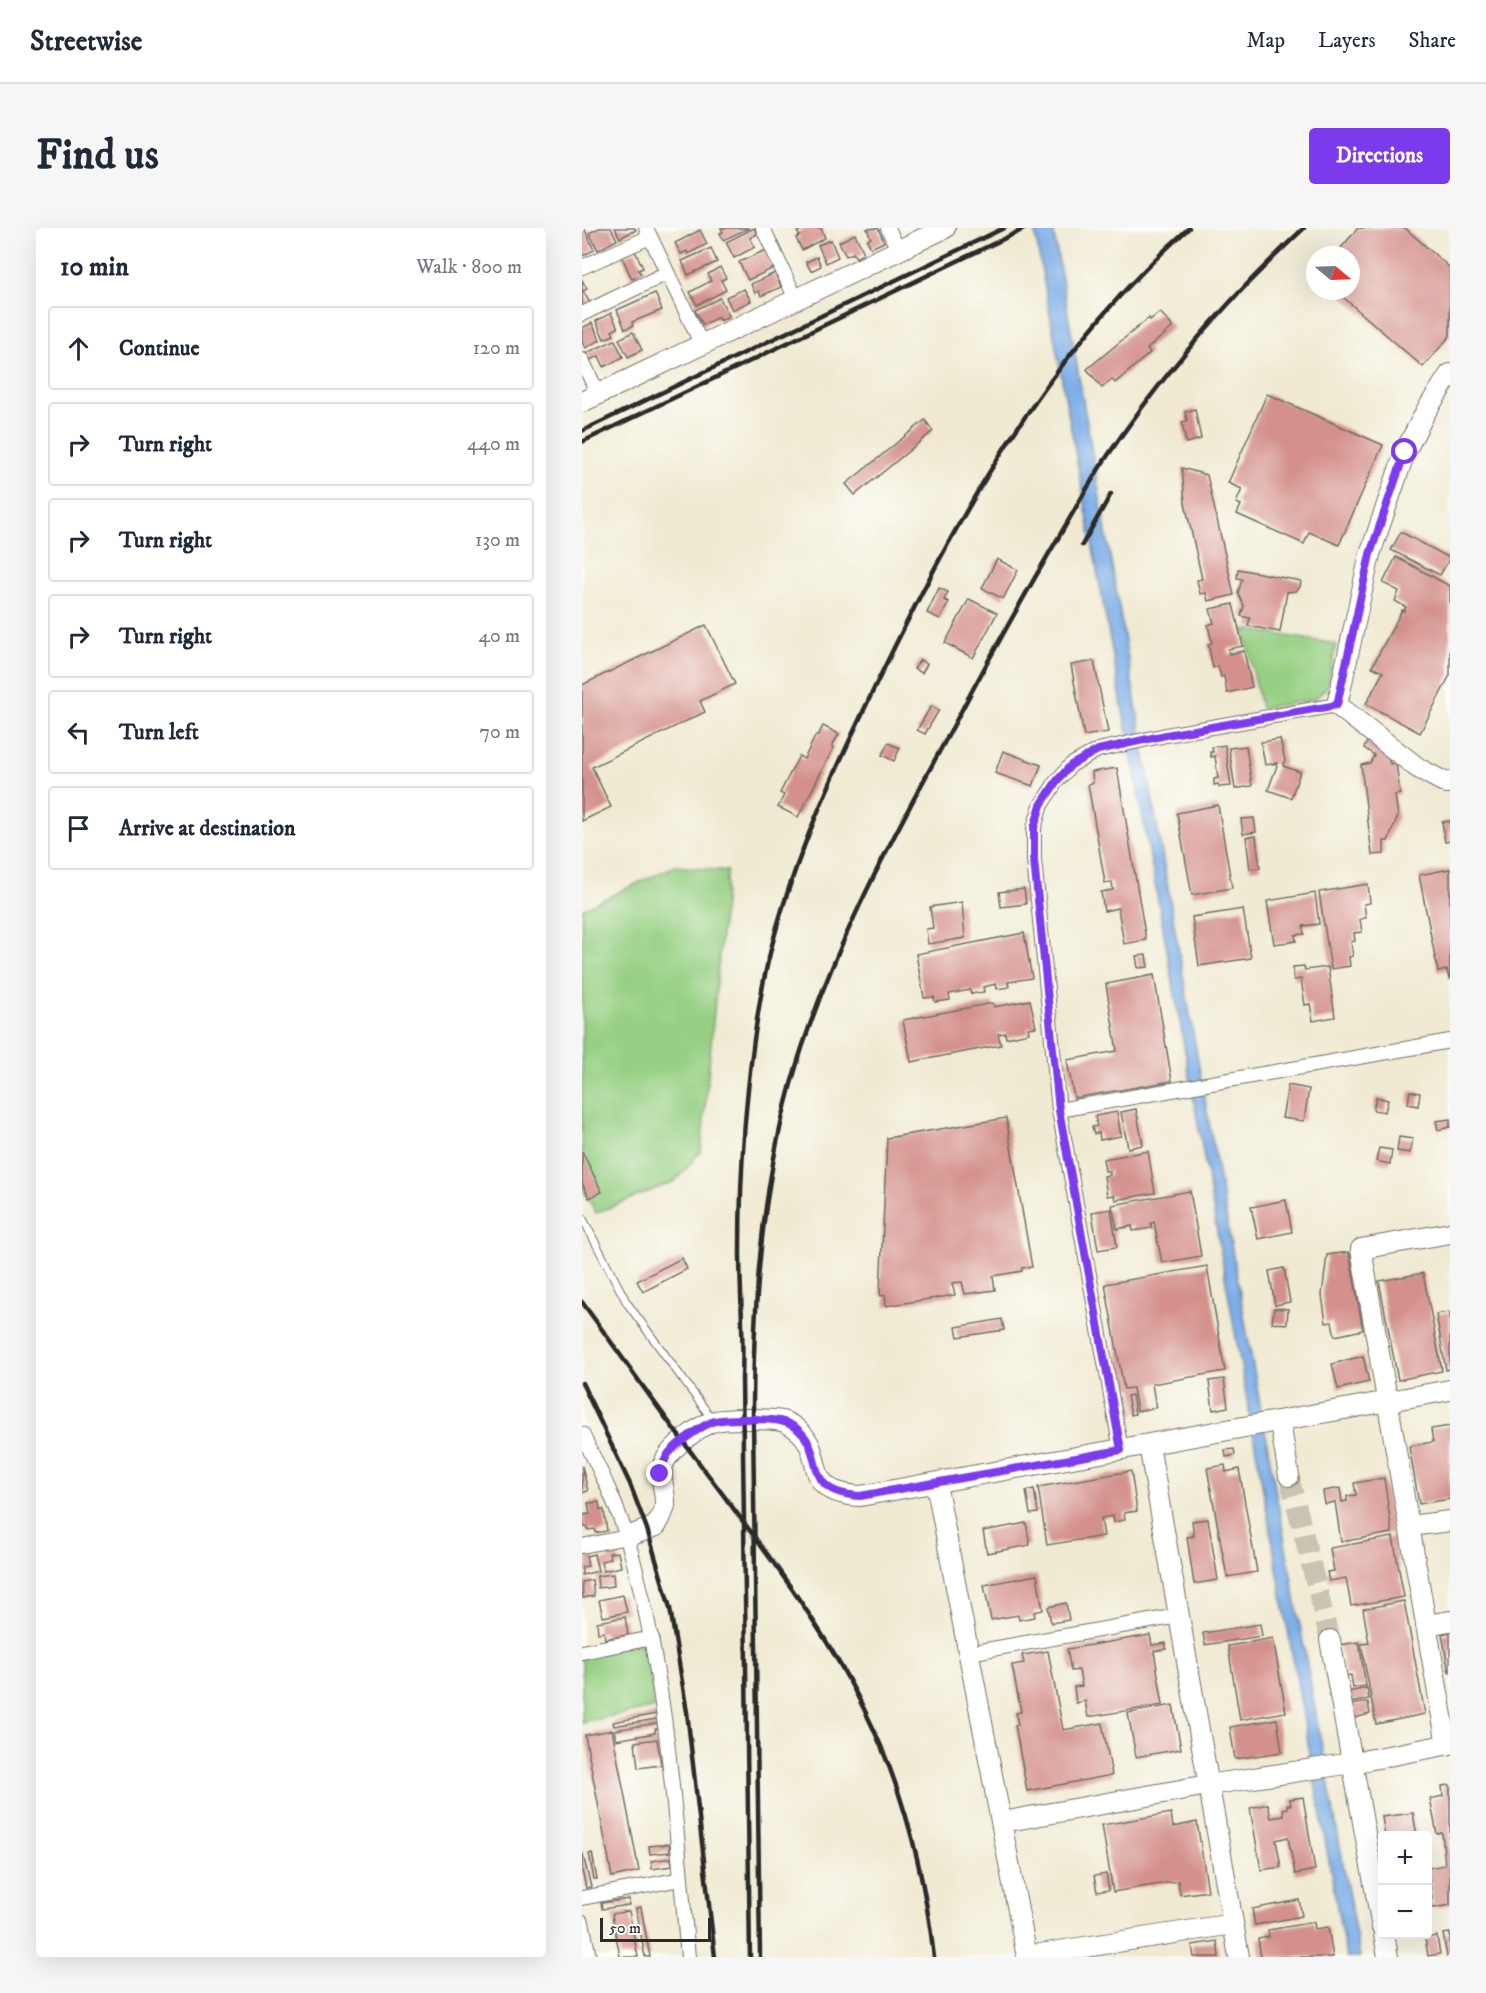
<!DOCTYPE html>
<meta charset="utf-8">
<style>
:root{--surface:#fff;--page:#f6f6f7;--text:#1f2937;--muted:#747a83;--line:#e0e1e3;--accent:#7c3aed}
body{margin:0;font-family:"IM FELL DW Pica",serif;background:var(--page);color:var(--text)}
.controls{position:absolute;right:18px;bottom:18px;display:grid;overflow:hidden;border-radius:6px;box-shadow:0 6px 24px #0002}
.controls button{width:54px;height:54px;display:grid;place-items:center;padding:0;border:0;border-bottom:2px solid var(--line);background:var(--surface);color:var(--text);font:30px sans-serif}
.compass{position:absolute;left:724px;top:18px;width:54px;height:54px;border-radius:50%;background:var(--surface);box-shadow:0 6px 24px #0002;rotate:109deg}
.scale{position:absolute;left:18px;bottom:15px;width:111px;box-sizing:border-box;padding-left:6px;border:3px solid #2b2b2b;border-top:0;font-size:16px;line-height:21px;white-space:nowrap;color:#2b2b2b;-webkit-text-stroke:4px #fdfcf7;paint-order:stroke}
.stop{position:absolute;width:18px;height:18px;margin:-14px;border:4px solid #7c3aed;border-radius:50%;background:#fff}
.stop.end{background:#7c3aed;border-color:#fff;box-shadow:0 2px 6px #0008}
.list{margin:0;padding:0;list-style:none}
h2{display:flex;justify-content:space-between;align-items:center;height:78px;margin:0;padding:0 24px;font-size:26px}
h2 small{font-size:20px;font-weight:400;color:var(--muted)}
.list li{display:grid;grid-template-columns:39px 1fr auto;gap:18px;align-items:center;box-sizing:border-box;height:84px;margin:0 12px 12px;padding:0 12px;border:2px solid var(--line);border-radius:6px}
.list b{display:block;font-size:22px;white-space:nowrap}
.list em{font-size:20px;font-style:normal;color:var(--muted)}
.icon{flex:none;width:33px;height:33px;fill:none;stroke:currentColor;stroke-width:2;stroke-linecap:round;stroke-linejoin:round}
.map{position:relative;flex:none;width:868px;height:1729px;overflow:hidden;border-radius:6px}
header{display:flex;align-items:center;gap:36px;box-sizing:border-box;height:84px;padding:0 30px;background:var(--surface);border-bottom:2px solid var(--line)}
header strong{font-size:28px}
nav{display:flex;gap:33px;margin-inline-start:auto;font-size:21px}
.intro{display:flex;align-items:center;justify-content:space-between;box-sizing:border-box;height:144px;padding:0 36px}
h1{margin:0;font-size:42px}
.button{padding:15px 27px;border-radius:6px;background:var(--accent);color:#fff;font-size:21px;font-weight:700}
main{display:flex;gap:36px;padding:0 36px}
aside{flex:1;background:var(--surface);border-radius:6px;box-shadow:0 6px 24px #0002}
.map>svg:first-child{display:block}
.green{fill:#97d084;stroke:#617e58;stroke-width:1.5}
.water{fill:#7bade7;stroke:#536c89;stroke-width:1.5}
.building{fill:#d4918c}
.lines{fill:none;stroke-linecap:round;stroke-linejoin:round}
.secondary-tunnel{stroke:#c9c4b1;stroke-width:20;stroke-dasharray:20 10;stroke-linecap:butt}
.lane-casing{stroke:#706e65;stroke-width:9}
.street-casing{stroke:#706e65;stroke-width:16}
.secondary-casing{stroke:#706e65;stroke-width:22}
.lane{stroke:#fff;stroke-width:7}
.street{stroke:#fff;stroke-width:14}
.secondary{stroke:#fff;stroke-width:20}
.rail{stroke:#2b2b2b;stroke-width:4.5}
.route{stroke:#7c3aed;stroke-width:8}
</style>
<header>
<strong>Streetwise</strong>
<nav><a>Map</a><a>Layers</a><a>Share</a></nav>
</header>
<div class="intro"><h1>Find us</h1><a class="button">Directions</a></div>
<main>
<aside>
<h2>10 min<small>Walk · 800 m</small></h2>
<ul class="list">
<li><svg class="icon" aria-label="ahead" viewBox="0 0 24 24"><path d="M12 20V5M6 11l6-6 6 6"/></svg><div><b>Continue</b></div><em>120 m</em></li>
<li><svg class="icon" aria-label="right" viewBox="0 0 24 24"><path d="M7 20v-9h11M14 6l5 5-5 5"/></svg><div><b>Turn right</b></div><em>440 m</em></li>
<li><svg class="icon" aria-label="right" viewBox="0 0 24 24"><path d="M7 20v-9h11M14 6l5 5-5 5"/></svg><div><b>Turn right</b></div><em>130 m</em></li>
<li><svg class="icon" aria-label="right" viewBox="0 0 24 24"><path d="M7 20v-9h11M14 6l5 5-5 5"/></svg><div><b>Turn right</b></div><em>40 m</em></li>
<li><svg class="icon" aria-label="left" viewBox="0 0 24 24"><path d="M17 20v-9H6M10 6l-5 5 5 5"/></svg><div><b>Turn left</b></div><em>70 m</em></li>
<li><svg class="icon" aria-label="arrive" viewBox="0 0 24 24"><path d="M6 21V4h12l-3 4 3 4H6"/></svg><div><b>Arrive at destination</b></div></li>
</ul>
</aside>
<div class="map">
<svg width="868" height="1729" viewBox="0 0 868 1729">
<rect width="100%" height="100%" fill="#fdfcf7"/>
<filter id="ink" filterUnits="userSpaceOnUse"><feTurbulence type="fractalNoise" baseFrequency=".0167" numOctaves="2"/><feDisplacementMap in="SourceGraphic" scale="12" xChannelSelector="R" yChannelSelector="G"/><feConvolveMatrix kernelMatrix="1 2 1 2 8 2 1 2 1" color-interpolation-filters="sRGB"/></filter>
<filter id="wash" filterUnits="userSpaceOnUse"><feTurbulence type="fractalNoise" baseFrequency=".008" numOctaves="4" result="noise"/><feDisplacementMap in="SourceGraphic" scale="24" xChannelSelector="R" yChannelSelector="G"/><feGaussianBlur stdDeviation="1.35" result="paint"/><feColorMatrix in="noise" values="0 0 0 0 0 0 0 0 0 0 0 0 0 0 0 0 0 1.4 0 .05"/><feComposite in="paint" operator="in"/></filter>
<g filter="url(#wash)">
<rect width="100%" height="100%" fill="#f0ead2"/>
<g class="green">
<path d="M662 401 754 416 746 458 732 472 679 480Z"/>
<path d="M93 638 145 643 119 923 93 953 14 985 0 959V681Z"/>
<path d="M63 1414 72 1480 0 1494V1426Z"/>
</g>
<path class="water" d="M452 0H471L619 850 778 1729H764L584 716Z"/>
<g id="blocks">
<g class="building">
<path d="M2 0 12 22 0 28V1Z"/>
<path d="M17 0H29L35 12 16 22 7 5Z"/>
<path d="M33 0H53L54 2 38 10Z"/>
<path d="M139 0H167L141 12 138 5 141 4Z"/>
<path d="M172 0 175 6 168 10 173 19 152 30 144 14Z"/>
<path d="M223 0H239L243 10 220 22 214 10 218 8 215 4Z"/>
<path d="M296 0 302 14 289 20 285 12 289 10 285 1Z"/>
<path d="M776 0H823L868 40V108L841 139 754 63H769V27H753Z"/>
<path d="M118 2 125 16 106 26 105 23 99 26 93 15Z"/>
<path d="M273 6 282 25 274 30 271 25 264 28 257 14Z"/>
<path d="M249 12 256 29 244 35 236 17Z"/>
<path d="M129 20 135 34 106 47 100 33Z"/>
<path d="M184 22 192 40 166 52 157 34Z"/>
<path d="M53 23 61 40 56 42 59 46 50 51 40 29Z"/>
<path d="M235 29 239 38 229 43 224 34Z"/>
<path d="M138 39 144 50 139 52 144 62 115 77 108 64 129 53 126 46Z"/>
<path d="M193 45 199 59 179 68 177 63 173 65 169 56Z"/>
<path d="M0 52 5 61 1 63 8 75 0 79Z"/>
<path d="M162 61 169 73 150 82 144 69Z"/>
<path d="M73 65 80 82 50 94 51 98 43 101 35 82Z"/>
<path d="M138 70 147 88 138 93 136 89 121 97 113 82Z"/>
<path d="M578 84 591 99 565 121 568 125 533 155 530 151 520 160 505 141 567 90 568 92Z"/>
<path d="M29 85 36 100 30 103 32 107 22 111 14 93Z"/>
<path d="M10 95 18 112 3 120 0 114V100Z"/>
<path d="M51 104 60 122 46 129 37 111Z"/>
<path d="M33 112 41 129 22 139 17 128 8 132 4 125Z"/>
<path d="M685 166 801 217 757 317 727 304 722 316 655 286 659 277 654 275 660 261 646 255Z"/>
<path d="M613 181 619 211 604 215 600 194 605 193 603 184Z"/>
<path d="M343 192 351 203 273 267 264 256Z"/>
<path d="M600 240 625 247 652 367 626 373 624 365 618 366 615 352 620 351 603 275Z"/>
<path d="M819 304 868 330 858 347 809 322Z"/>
<path d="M814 329 868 358V447L838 505 784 476 801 444 790 439 820 382 822 383 824 379 813 373 817 363 801 355Z"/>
<path d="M415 331 436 342 421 371 400 360Z"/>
<path d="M656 341 719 353 718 359 714 363 705 364 698 404 666 398 668 390 659 388 662 378 656 365 660 351 655 350Z"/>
<path d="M357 360 366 364 362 372 367 374 358 391 345 385Z"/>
<path d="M387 371 415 385 391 430 363 415Z"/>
<path d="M651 376 661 418 646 421 647 426 662 423 670 459 645 465 642 448 639 449 636 438 631 440 626 416 630 415 626 397 632 395 628 381Z"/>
<path d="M124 397 153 456 118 473 123 484 10 539 29 579 0 593V457Z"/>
<path d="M338 432 345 436 340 445 332 441Z"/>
<path d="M512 433 526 504 502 508 489 437Z"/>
<path d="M349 478 357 482 343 506 335 502Z"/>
<path d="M241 498 257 506 250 518 252 519 216 589 196 579 202 567 198 565 217 528 222 531 234 507 236 508Z"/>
<path d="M698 511 703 532 701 538 718 544 709 570 686 562 696 535 683 537 679 514Z"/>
<path d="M786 512 806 529 808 536 814 535 818 566 813 567 816 588 806 613H802V626L790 627 779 537 788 535 792 527 782 520Z"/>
<path d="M306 515 318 520 312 533 300 527Z"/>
<path d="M643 517 649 558 637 559 636 556 632 557V551L636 550 633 528 629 529 628 524H631L630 519Z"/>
<path d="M664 518 670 558 653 561 647 520Z"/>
<path d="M421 523 459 537 451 558 413 545Z"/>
<path d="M535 540 564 712 542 716 536 680 522 683 519 664 531 662 530 654 523 655 506 556 511 555 510 544Z"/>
<path d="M636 577 650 660 610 667 595 585Z"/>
<path d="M672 590 674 604 661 606 659 591Z"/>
<path d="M868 593V613L863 614 860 594Z"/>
<path d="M674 608 678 640 668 641 664 609Z"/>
<path d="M868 641V751H867L865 742 856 744 837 647Z"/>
<path d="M786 656 788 675 782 676 784 690 778 691 780 704 772 705 773 713 769 714 771 728 767 729 768 738 749 741 737 664Z"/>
<path d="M442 661 444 676 419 679 417 664Z"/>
<path d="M733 665 737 696 721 698 722 706 713 707 714 713 692 716 685 673Z"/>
<path d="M380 674 383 710 346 716 344 701 351 700 348 679Z"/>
<path d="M661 681 669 730 617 738 610 689Z"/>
<path d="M442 705 450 750 426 754 427 759 415 761 414 756 401 759 402 764 389 766 388 762 367 766 368 772 353 774 352 769 342 770 334 726Z"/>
<path d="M564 727 566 739 556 740 554 728Z"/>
<path d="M722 738 723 742 746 739 753 789 731 793 728 776 723 777 719 751 712 752 711 739Z"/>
<path d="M572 747 590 853 492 870 485 832 535 823 524 756Z"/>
<path d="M448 772 454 799 446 800 447 805 424 810 423 805 416 806 419 817 329 834 321 792 411 775 412 779Z"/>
<path d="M706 857 727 861 722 893 700 890Z"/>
<path d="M828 863 838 865 836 878 826 876Z"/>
<path d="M794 869 806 872 803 884 791 882Z"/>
<path d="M554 881 561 917 546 920 539 884Z"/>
<path d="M535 884 539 908 518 912 517 905 512 906 510 899 515 898 513 888Z"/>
<path d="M424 890 450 1039 440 1040V1043L411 1048 413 1062 383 1066 380 1054 370 1055 373 1067 304 1078 303 1067 299 1068 298 1064 305 910Z"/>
<path d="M868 891V899L856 902 854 893Z"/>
<path d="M817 909 831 911 828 925 815 923Z"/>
<path d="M797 920 810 922 808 936 794 933Z"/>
<path d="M0 923 20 964 7 970 0 955Z"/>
<path d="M566 923 573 965 533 972 532 967 525 968 522 948 528 947V943H523L521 931Z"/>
<path d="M608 963 619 1028 580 1035 572 994 569 995 570 1000 551 1003 550 998 535 1001 530 977Z"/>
<path d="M704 972 710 1004 676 1011 669 979Z"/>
<path d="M529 981 535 1019 516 1022 510 984Z"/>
<path d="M767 1024 781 1102 753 1108 750 1094 744 1095 740 1067 745 1027Z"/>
<path d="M100 1030 105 1041 61 1064 55 1053Z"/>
<path d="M625 1038 643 1143 570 1156 574 1180 555 1183 551 1160 542 1161 523 1056Z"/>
<path d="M702 1040 708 1074 693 1077 687 1043Z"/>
<path d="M841 1045 860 1143 816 1152 797 1053Z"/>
<path d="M692 1080 706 1081 705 1096 690 1095Z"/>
<path d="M868 1084V1141L864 1142 854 1086Z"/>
<path d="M420 1091 422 1102 376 1109 374 1099Z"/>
<path d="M781 1128 787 1154 756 1161 750 1136Z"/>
<path d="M642 1151 646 1179 631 1182 627 1153Z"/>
<path d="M550 1167 553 1186 549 1187 545 1168Z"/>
<path d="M868 1198V1271L837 1276 827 1218 851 1214 849 1201Z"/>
<path d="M652 1221 653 1227 644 1229 643 1222Z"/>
<path d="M643 1237 644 1244 657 1241 675 1344 645 1349 625 1240Z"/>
<path d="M0 1238 6 1263 0 1265Z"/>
<path d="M549 1243 555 1283 542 1285 543 1292 532 1294 531 1288 519 1290 522 1308 465 1317 456 1259Z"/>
<path d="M802 1250 810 1305 759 1314 753 1274 743 1276 741 1263 758 1260 760 1274 765 1273V1268L774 1267 772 1255Z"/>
<path d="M452 1261 456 1285 448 1286 444 1263Z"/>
<path d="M17 1274 18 1282H22L25 1303 14 1305 13 1301 6 1302 5 1299H2L1 1287 8 1286 6 1275Z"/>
<path d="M626 1291 636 1352 612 1356 605 1309 612 1308 610 1293Z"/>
<path d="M444 1295 448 1317 405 1325 401 1303Z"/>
<path d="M811 1309 822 1369 769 1378 764 1350 747 1353 745 1344 752 1343 748 1320Z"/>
<path d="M36 1324 39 1339 21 1343 19 1333 28 1331 27 1325Z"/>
<path d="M12 1326 16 1343 0 1347V1339L6 1338 4 1328Z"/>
<path d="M31 1346 32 1358 16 1360 15 1348Z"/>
<path d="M455 1347 461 1382 452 1384 453 1389 437 1392 436 1387 409 1392 402 1357Z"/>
<path d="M10 1352 12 1368 1 1370 0 1354Z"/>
<path d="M41 1367 45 1384 21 1389 17 1372Z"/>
<path d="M822 1373 843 1486 794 1496 779 1416 787 1415 781 1381Z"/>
<path d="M484 1375 487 1392 469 1395 466 1379Z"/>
<path d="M43 1389 46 1407 23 1411 22 1404 16 1405 15 1394Z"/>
<path d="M678 1396 680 1408 623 1417 621 1405Z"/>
<path d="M868 1404V1444H867L860 1406Z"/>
<path d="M568 1407 570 1417 584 1415V1421L572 1423 581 1477 506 1489 503 1473 494 1475 492 1459 500 1458 497 1442 489 1443 485 1421Z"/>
<path d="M691 1410 704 1484 658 1492 646 1418Z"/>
<path d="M777 1414 784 1458 771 1460 769 1447 763 1448 757 1417Z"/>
<path d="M466 1423 481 1502 520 1495 530 1547 445 1563 433 1497H436L434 1485 439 1484 430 1437 442 1435 440 1427Z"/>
<path d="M785 1460 787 1471 769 1475 766 1464Z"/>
<path d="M786 1474 788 1486 772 1490 769 1477Z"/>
<path d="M591 1477 599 1521 554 1529 546 1485Z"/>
<path d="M74 1486 75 1491 32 1498 31 1494Z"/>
<path d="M695 1491 700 1524 653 1531 648 1499Z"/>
<path d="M75 1495 76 1501H73V1505L34 1512 32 1502Z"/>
<path d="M30 1502 57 1643 30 1649 3 1507Z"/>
<path d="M75 1511 79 1537 56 1540 53 1514Z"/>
<path d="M868 1557V1677L851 1680 846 1640 863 1637 860 1605 855 1606 848 1571 861 1568 860 1558Z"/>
<path d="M721 1569 733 1642 713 1646 706 1609 694 1612 699 1639 679 1642 668 1580 686 1576 689 1590 702 1588 701 1581 706 1580 705 1577H709L708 1571Z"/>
<path d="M589 1585 591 1599 615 1594 626 1663 598 1667 596 1653 531 1664 520 1597Z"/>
<path d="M831 1585 835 1608H803L800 1589Z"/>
<path d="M87 1616 88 1624 68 1626 67 1618Z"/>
<path d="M0 1623 9 1659 4 1660 0 1643Z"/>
<path d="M10 1625 15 1651H12L7 1626Z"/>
<path d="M89 1630 90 1638 70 1641 69 1633Z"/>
<path d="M524 1646 527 1662 515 1664 512 1648Z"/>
<path d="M47 1671V1677L20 1681 19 1675Z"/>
<path d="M717 1672 720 1688 673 1697 670 1681Z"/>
<path d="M59 1679 68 1729H63L54 1680Z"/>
<path d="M47 1683 56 1729H38L30 1686Z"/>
<path d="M732 1694 733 1701 746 1699 751 1729H679L676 1711 687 1709 686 1702Z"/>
<path d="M868 1705V1729H865L861 1706Z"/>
<path d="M855 1708 858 1726 846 1728 843 1710Z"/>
<path d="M635 1713 637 1729H612L610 1717Z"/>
</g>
</g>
</g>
<g filter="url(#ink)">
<use href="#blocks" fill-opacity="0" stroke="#706e65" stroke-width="1.5"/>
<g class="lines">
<path class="secondary-tunnel" d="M707 1248 748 1412"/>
<g class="lane-casing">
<path id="lane" d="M0 989 45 1075 130 1191"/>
</g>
<g class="street-casing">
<g id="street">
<path d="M64 0 120 117"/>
<path d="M181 0 214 71"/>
<path d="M306 0 316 22"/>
<path d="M0 39 68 9"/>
<path d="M0 86 85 45"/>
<path d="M0 132 16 166"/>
<path d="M477 882 868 813"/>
<path d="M0 1206C17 1240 34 1274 45 1310 85 1446 93 1589 106 1729"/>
<path d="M539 1222 477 882 452 632V600L459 577 474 554 489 537 516 522 584 507 755 477"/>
<path d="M0 1318 45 1309"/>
<path d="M0 1424 70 1410"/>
<path d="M387 1425 596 1388"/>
<path d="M0 1670 99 1651"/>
<path d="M0 1694 7 1729"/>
</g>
</g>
<g class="secondary-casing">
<g id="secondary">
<path d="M868 146 844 183 823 224 788 326 755 477 836 540 864 555 868 554"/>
<path d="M0 174 363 0"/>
<path d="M698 1194 707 1248"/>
<path d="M567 1217 657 1729"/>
<path d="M354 1255 445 1729"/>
<path d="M827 1298 868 1293"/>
<path d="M45 1309 74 1298C78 1291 82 1284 83 1277 84 1259 73 1245 86 1228 93 1217 117 1199 129 1194 141 1190 191 1190 203 1194 208 1196 214 1200 218 1204 245 1229 217 1264 278 1268L868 1162"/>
<path d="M844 1397 868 1393"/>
<path d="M748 1412 800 1699"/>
<path d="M865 1517 779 1021 868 1005"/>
<path d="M420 1594 626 1557 770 1535 868 1516"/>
<path d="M802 1706 806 1729"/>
<path d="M445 1728 651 1696"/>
</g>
</g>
<use href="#lane" class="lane"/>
<use href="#street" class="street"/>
<use href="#secondary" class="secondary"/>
<g class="rail">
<path d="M0 203 422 0"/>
<path d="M0 214 444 0"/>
<path d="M500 317 529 266"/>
<path d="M0 1074C39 1127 76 1181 115 1232 175 1312 238 1392 282 1481 321 1559 342 1643 352 1729"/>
<path d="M0 1155 48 1256 65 1301 88 1380 105 1484 133 1729"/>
<path d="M168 1729 160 1150C162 1107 158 1065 158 1022 158 939 164 855 178 773 196 666 242 565 289 467 371 296 462 127 607 0"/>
<path d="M178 1729 171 1191C171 1078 179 965 209 856 244 732 305 619 367 506 404 436 442 367 482 300 495 278 507 256 520 236 578 149 646 71 722 0"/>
</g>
</g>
</g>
<g class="lines" filter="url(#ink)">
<path class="route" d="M78 1246C81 1239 82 1231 87 1225 95 1216 121 1196 133 1193 145 1190 161 1191 174 1191 189 1192 202 1191 214 1200 246 1224 216 1264 278 1268L539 1222 477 882 452 632V600L459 577 474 554 489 537 516 522 584 507 755 477 788 326 823 224"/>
</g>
</svg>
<div class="controls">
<button>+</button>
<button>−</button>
</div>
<svg class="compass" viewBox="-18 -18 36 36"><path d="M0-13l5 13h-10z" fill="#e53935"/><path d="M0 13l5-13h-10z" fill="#747a83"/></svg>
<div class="scale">50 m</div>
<div class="stop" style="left:823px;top:224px"></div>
<div class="stop end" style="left:78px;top:1246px"></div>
</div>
</main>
